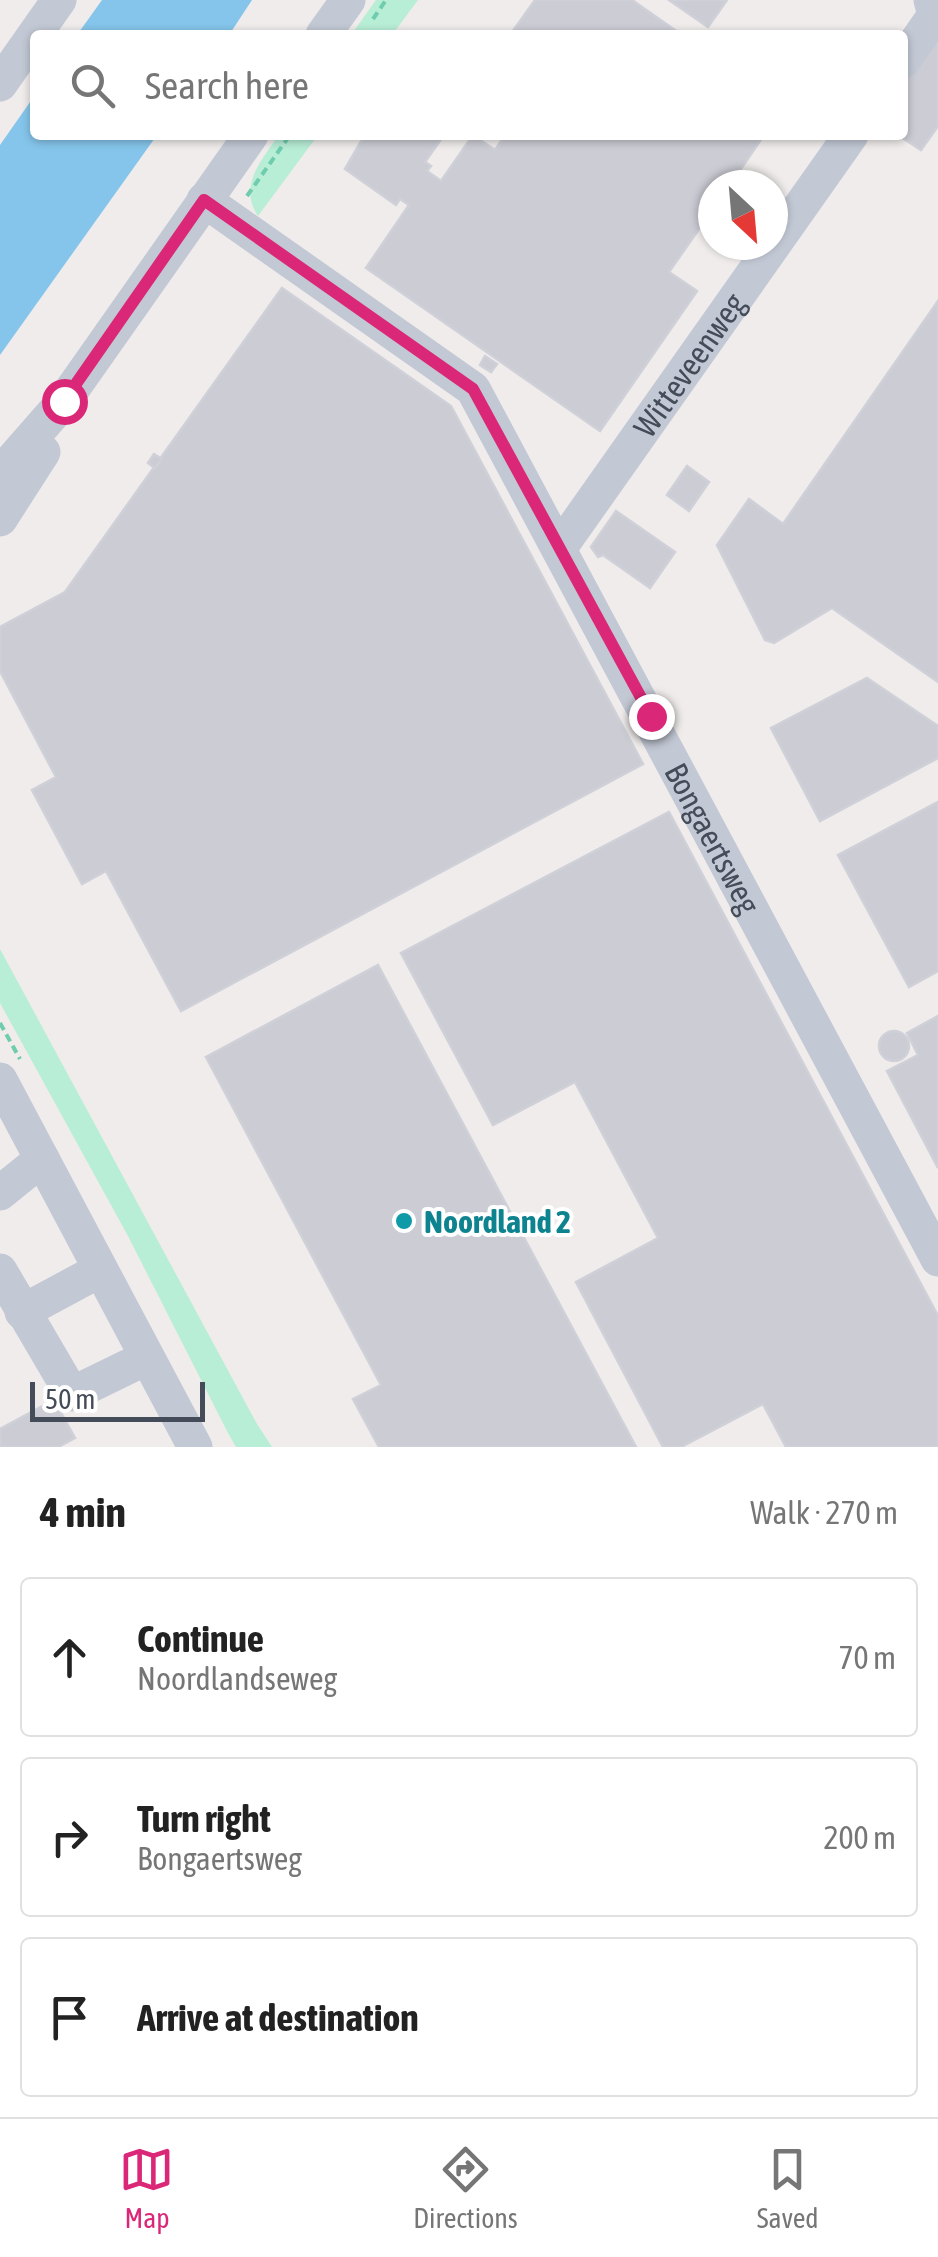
<!DOCTYPE html>
<meta charset="utf-8">
<style>
:root{--surface:#fff;--page:#f2f2f2;--text:#222;--muted:#767676;--line:#e0e0e0;--accent:#db2777}
body{margin:0;font-family:"Asap Condensed",sans-serif;background:var(--page);color:var(--text)}
.compass{position:absolute;left:698px;top:170px;width:90px;height:90px;border-radius:50%;background:var(--surface);box-shadow:0 2px 8px #0004;rotate:154deg}
.scale{position:absolute;left:30px;bottom:25px;width:175px;box-sizing:border-box;padding-left:10px;border:5px solid #444c59;border-top:0;font-size:28px;line-height:35px;white-space:nowrap;color:#444c59;-webkit-text-stroke:8px #fff;paint-order:stroke}
.stop{position:absolute;width:30px;height:30px;margin:-22px;border:8px solid #db2777;border-radius:50%;background:#fff}
.stop.end{background:#db2777;border-color:#fff;box-shadow:0 2px 10px #0008}
.list{margin:0;padding:0;list-style:none}
h2{display:flex;justify-content:space-between;align-items:center;height:130px;margin:0;padding:0 40px;font-size:42px}
h2 small{font-size:32px;font-weight:400;color:var(--muted)}
.list li{display:grid;grid-template-columns:65px 1fr auto;gap:30px;align-items:center;box-sizing:border-box;height:160px;margin:0 20px 20px;padding:0 20px;border:2px solid var(--line);border-radius:10px}
.list b{display:block;font-size:38px;white-space:nowrap}
.list p{margin:0;font-size:32px;white-space:nowrap;color:var(--muted)}
.list em{font-size:32px;font-style:normal;color:var(--muted)}
.icon{flex:none;width:55px;height:55px;fill:none;stroke:currentColor;stroke-width:2;stroke-linecap:round;stroke-linejoin:round}
.map{position:relative;flex:none;width:938px;height:1447px;overflow:hidden}
.search{position:absolute;background:var(--surface);box-shadow:0 2px 8px #0004;left:30px;right:30px;top:30px;height:110px;display:flex;align-items:center;gap:25px;box-sizing:border-box;padding:0 35px;border-radius:10px;color:var(--muted);font-size:38px}
.sheet{height:670px;background:var(--surface)}
nav{display:flex;justify-content:space-around;align-items:center;box-sizing:border-box;height:140px;border-top:2px solid var(--line);background:var(--surface);font-size:28px;color:var(--muted)}
nav a{display:grid;justify-items:center;gap:5px}
nav .on{color:var(--accent)}
.map>svg:first-child{display:block}
.green{fill:#b8eed6}
.water{fill:#85c5eb}
.building{fill:#cbccd4;stroke:#cfd0d8;stroke-width:2.5}
.lines{fill:none;stroke-linecap:round;stroke-linejoin:round}
.path{stroke:#70ccae;stroke-width:4;stroke-dasharray:8 5;stroke-linecap:butt}
.minor{stroke:#c2c8d4;stroke-width:35}
.route{stroke:#db2777;stroke-width:12}
.culture-dot{fill:#0f9aa8;stroke:#fff;stroke-width:4}
.labels{text-anchor:middle;dominant-baseline:central;stroke-width:8;stroke-linejoin:round;paint-order:stroke}
.street-label{font-size:32px;fill:#444c59;stroke:#fff}
.culture-label{font-size:32px;font-weight:bold;fill:#0d838f;stroke:#fff;text-anchor:start}
</style>
<div class="map">
<svg width="938" height="1447" viewBox="0 0 938 1447">
<rect width="100%" height="100%" fill="#efeceb"/>
<g class="green">
<path d="M376 0H418L392 35H351Z"/>
<path d="M279 135H318L258 216C238 187 261 160 279 135Z"/>
<path d="M0 949 257 1424 272 1447H236L228 1433 128 1236 0 1003Z"/>
</g>
<g class="water">
<path d="M102 0H252L229 35H77Z"/>
<path d="M35 95V135H157L0 355V145Z"/>
</g>
<g class="building">
<path d="M535 0H632L682 35H510Z"/>
<path d="M669 0H727L708 27Z"/>
<path d="M938 27V126L921 150 898 135H903V77Z"/>
<path d="M369 135H444L425 162 431 166 427 171 441 181 473 135 495 150 505 135H764L730 185H713V209L669 272 697 291 600 431 366 268 409 205 400 199 396 205 345 169 363 138Z"/>
<path d="M282 288 451 406 643 764 181 1011 106 871 82 884 32 790 56 777 0 671V627L65 592Z"/>
<path d="M938 301V682L832 608 774 643 765 640 717 545 749 499 783 524Z"/>
<path d="M485 356 497 364 491 372 480 365Z"/>
<path d="M154 454 162 459 155 468 148 463Z"/>
<path d="M687 466 709 482 689 511 667 495Z"/>
<path d="M616 511 675 552 650 588 603 555 598 557 591 547Z"/>
<path d="M867 678 938 726V758L820 821 771 728Z"/>
<path d="M938 802V971L909 987 838 855Z"/>
<path d="M669 812 938 1316V1447H786L763 1404 681 1447H663L576 1282 658 1238 575 1082 493 1125 401 953Z"/>
<path d="M378 965 636 1447H379L353 1399 381 1385 206 1057Z"/>
<path d="M938 1016V1168L887 1071 918 1055 907 1033Z"/>
<circle cx="894" cy="1046" r="15"/>
<path d="M54 1400 75 1438 58 1447H0V1429Z"/>
</g>
<g class="lines">
<g class="path">
<path d="M373 19 386 0"/>
<path d="M247 196 290 135"/>
<path d="M0 1023 20 1059"/>
</g>
<g class="minor">
<path d="M323 35 348 0"/>
<path d="M903 61 935 15 931 0"/>
<path d="M0 84 59 0"/>
<path id="s1" d="M204 200 473 389 938 1259"/>
<path d="M0 474 64 401 251 135"/>
<path d="M0 519 43 452"/>
<path id="s2" d="M561 546 851 135"/>
<path d="M0 1080 195 1447"/>
<path d="M0 1193 42 1159"/>
<path d="M0 1271 72 1394 146 1358"/>
<path d="M22 1312 100 1270"/>
</g>
</g>
<g class="lines">
<path class="route" d="M64 401 204 200 473 389 651 716"/>
</g>
<circle class="culture-dot" cx="404" cy="1221" r="10"/>
<g class="labels">
<g class="street-label">
<text stroke="none"><textPath href="#s2" startOffset="222">Witteveenweg</textPath></text>
<text stroke="none"><textPath href="#s1" startOffset="838">Bongaertsweg</textPath></text>
</g>
<g class="culture-label">
<text x="424" y="1221">Noordland 2</text>
</g>
</g>
</svg>
<svg class="compass" viewBox="-18 -18 36 36"><path d="M0-13l5 13h-10z" fill="#e53935"/><path d="M0 13l5-13h-10z" fill="#767676"/></svg>
<div class="scale">50 m</div>
<div class="stop" style="left:64px;top:401px"></div>
<div class="stop end" style="left:651px;top:716px"></div>
<div class="search"><svg class="icon" aria-label="search" viewBox="0 0 24 24"><circle cx="10" cy="10" r="6"/><path d="M15 15l6 6"/></svg>Search here</div>
</div>
<section class="sheet">
<h2>4 min<small>Walk · 270 m</small></h2>
<ul class="list">
<li><svg class="icon" aria-label="ahead" viewBox="0 0 24 24"><path d="M12 20V5M6 11l6-6 6 6"/></svg><div><b>Continue</b><p>Noordlandseweg</p></div><em>70 m</em></li>
<li><svg class="icon" aria-label="right" viewBox="0 0 24 24"><path d="M7 20v-9h11M14 6l5 5-5 5"/></svg><div><b>Turn right</b><p>Bongaertsweg</p></div><em>200 m</em></li>
<li><svg class="icon" aria-label="arrive" viewBox="0 0 24 24"><path d="M6 21V4h12l-3 4 3 4H6"/></svg><div><b>Arrive at destination</b></div></li>
</ul>
</section>
<nav>
<a class="on"><svg class="icon" aria-label="map" viewBox="0 0 24 24"><path d="M3 6l6-2 6 2 6-2v14l-6 2-6-2-6 2zM9 4v14M15 6v14"/></svg>Map</a>
<a><svg class="icon" aria-label="directions" viewBox="0 0 24 24"><path d="M12 3l9 9-9 9-9-9zM9 14v-3h6M13 9l2 2-2 2"/></svg>Directions</a>
<a><svg class="icon" aria-label="saved" viewBox="0 0 24 24"><path d="M7 4h10v16l-5-4-5 4z"/></svg>Saved</a>
</nav>
